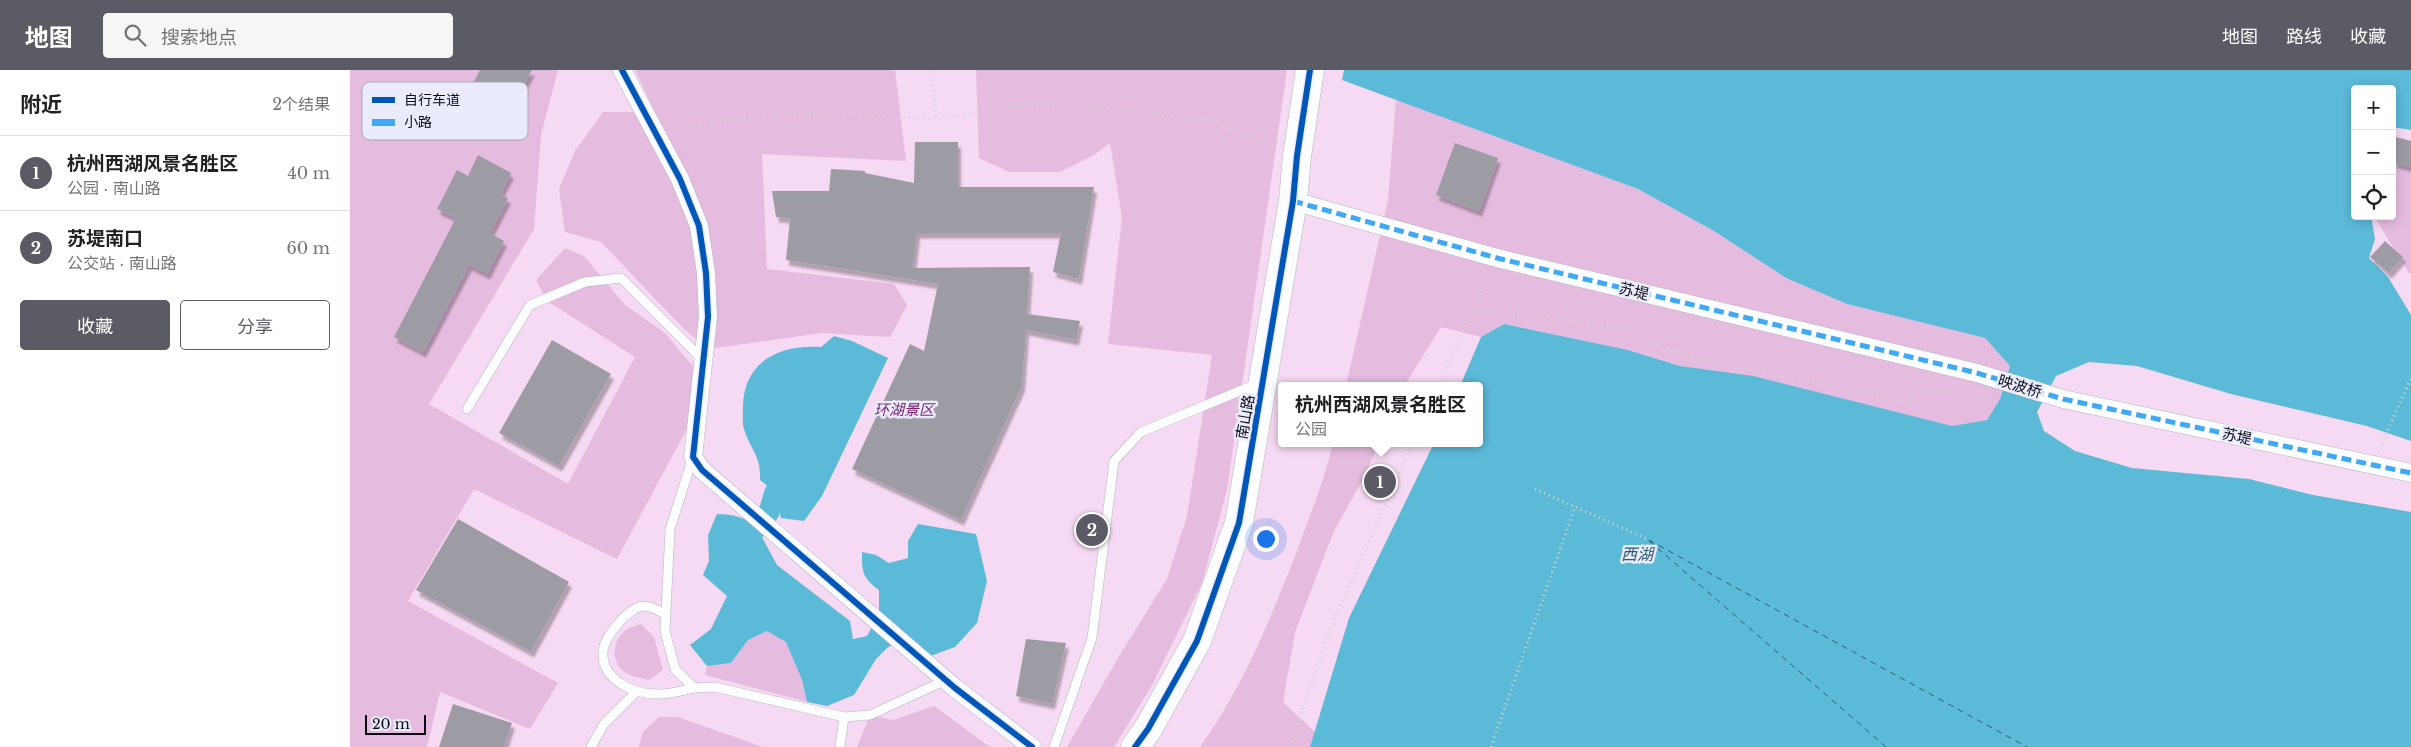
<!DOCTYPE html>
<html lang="zh">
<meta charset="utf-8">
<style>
:root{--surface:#fff;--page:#f6f6f6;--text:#202124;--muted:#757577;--line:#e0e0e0;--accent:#5a5b64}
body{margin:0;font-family:"Libre Baskerville","Noto Sans SC",serif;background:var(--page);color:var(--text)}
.controls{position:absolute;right:15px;top:15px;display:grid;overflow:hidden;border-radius:5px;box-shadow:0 2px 12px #0003}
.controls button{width:45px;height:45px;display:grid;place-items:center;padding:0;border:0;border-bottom:1px solid var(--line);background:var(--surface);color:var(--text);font:25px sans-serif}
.scale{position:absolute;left:15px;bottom:12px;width:61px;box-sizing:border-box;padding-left:5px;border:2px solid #0a0b14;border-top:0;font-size:14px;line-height:18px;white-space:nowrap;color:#0a0b14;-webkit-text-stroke:4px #eaecfd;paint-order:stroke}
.you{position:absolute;left:915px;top:468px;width:18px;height:18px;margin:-12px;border:4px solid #fff;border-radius:50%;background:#1a73e8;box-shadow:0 0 0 8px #1a73e833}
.badge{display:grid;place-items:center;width:32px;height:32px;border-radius:50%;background:var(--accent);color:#fff;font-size:16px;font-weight:700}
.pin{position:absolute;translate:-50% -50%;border:2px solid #fff;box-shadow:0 1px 5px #0006}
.popup{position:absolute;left:928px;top:312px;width:205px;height:65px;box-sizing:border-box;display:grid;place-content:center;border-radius:5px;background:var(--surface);filter:drop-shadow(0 1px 4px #0005);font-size:16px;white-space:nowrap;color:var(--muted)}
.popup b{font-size:19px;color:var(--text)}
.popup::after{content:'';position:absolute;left:50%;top:100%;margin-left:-10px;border:10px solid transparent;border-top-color:var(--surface)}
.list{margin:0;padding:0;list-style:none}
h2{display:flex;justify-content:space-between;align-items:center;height:65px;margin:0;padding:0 20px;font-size:21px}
h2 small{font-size:16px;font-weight:400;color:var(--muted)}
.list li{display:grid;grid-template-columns:32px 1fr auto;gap:15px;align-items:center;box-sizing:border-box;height:75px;padding:0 20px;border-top:1px solid var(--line)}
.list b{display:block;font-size:19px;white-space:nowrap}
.list p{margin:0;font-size:16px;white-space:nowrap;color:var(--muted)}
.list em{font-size:16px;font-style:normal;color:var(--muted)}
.actions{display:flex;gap:10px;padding:15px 20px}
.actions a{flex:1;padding:11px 0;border:1px solid var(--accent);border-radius:5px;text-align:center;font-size:18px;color:var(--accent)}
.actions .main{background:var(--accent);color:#fff}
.icon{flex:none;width:28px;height:28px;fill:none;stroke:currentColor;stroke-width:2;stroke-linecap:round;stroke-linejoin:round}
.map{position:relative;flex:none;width:2061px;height:677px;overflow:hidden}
header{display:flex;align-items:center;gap:30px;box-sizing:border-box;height:70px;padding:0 25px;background:var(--accent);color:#fff}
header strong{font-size:24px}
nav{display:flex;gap:28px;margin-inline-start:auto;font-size:18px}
.search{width:350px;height:45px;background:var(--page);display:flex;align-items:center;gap:12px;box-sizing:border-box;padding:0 18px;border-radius:5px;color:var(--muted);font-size:19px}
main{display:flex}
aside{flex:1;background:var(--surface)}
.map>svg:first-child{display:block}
.green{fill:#f6d9f2;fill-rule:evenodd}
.forest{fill:#e5bbdf}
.water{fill:#5cbad9}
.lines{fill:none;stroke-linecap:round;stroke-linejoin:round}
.canal{stroke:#5cbad9;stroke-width:21}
.ferry{stroke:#2d5d6f;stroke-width:1;stroke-dasharray:6 5;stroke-linecap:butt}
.building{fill:#9d9ca4;filter:url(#shadow)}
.lane-casing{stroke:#b5b6bf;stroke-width:10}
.street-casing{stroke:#b5b6bf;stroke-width:19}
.primary-casing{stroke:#b5b6bf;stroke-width:29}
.path{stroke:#d4d4d7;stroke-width:3;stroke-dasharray:1 4;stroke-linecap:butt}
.lane{stroke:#fcfdfe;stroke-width:9}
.street{stroke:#fcfdfe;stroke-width:18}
.primary{stroke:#fcfdfe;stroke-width:28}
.quiet{stroke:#3fa9f5;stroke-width:5;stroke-dasharray:10 5;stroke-linecap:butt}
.cycleway-casing{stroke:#eaecfd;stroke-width:9}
.cycleway{stroke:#0057b8;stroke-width:6}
.labels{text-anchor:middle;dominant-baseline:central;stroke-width:5;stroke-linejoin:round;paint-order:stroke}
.street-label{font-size:15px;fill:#0a0b14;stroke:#eaecfd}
.park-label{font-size:15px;font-style:italic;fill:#7a1f69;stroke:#eaecfd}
.water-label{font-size:16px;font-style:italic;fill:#2d5d6f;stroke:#eaecfd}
.key{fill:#eaecfd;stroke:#a7a8b7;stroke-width:1}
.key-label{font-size:14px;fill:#0a0b14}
</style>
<header>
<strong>地图</strong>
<div class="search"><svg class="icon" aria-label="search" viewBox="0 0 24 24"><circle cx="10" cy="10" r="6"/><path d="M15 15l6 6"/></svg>搜索地点</div>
<nav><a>地图</a><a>路线</a><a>收藏</a></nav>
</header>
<main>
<aside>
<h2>附近<small>2个结果</small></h2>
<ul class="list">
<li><span class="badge">1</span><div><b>杭州西湖风景名胜区</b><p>公园 · 南山路</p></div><em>40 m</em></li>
<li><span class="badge">2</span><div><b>苏堤南口</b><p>公交站 · 南山路</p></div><em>60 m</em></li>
</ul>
<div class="actions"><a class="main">收藏</a><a>分享</a></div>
</aside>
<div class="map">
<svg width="2061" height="677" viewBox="0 0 2061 677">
<defs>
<filter id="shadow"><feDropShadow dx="3" dy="5.5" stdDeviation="1" flood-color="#0004"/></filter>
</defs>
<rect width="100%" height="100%" fill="#eef0f9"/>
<path class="green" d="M0 0H2061V677H0ZM2005 19H2042V146H2005ZM931 316H1129V373H931Z"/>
<g class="forest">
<path d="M0 0H208L191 65 184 159 79 334 218 414 285 287 197 231 186 210 215 178 234 186 275 235 315 263 346 300 347 340 267 489 124 419 58 531 208 613 180 659 90 622 77 677H0Z"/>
<path d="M285 0H545L556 91 412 84 417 199 544 214 557 235 540 267 472 263 358 279 333 258 251 172 215 162 209 119 225 81 253 42H305Z"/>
<path d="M626 0H937L877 420 852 513 802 615 764 677H717L768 588 817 509 837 446 862 285 758 274 772 147 760 73 744 85 710 102H659L629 88Z"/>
<path d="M1046 29 1288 119 1364 161 1436 208 1497 234 1635 268 1660 296 1650 329 1637 350 1602 356 1330 296 1278 280 1154 254 1131 267 1091 257 1054 316H996L1038 130Z"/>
<path d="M2061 78V203H2059L2024 146H2042V106Z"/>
<path d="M983 373H1029L1013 409 984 461 945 562 933 632 966 663 960 677H850C892 619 919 552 945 486 959 448 974 412 983 373Z"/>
<path d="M291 554 304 567 313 600 299 610C292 608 282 607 276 603 261 593 261 571 276 560 281 557 286 556 291 554Z"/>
<path d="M417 561 436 571 452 610 457 632 355 605 357 596 381 593 398 570Z"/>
<path d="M584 636 640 677H507L520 645 543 650Z"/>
<path d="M309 647H328L413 677H289L293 662Z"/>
</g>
<g class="water">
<path d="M994 0H2061V60L2042 57V19H2005V146H2021L2025 169 2019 188 2038 207 2061 245V371L2017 356 1881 324 1787 296 1739 292 1706 306 1687 342 1694 361 1725 381 1782 398 1899 409 1963 425 2061 442V677H960L999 548 1084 373H1129V316H1110L1131 267 1154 254 1278 280 1330 296 1403 306 1602 356 1637 350 1650 329 1660 296 1635 268 1497 234 1436 208 1364 161 1288 119 992 10Z"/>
<path d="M484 266 502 271 538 288 472 426 454 451 431 448 425 422 410 410C411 385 401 381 394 359 392 353 393 343 393 336 394 291 430 274 471 277Z"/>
<path d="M367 444C383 444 396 447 407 458L427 495 500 551 503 569 517 566 529 544V520C512 507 512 502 512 482L526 485 539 493 558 488V471L568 454 626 464 637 511 627 553 605 577 575 588 552 569 537 578 526 589 504 625 477 636 457 632 452 610 436 572 417 561 398 570 381 593 357 596 340 575 361 559 377 526 353 505 359 491 358 465Z"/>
</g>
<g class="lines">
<path class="canal" d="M407 458 419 442 425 422"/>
<path class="ferry" d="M1536 677 1297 469 1677 677"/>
</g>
<g class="building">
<path d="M130 0H182L170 22 158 16 141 45 114 30Z"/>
<path d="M2042 66 2061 71V97L2042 92Z"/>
<path d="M565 72H608V117H744L729 209 703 202 711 163H567L563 198 680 197 677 244 730 251 726 270 676 260 672 316 611 450 502 399 560 274 574 281 588 214 436 190 440 148 426 147 422 121H479L481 99 515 101V103L564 113Z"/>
<path d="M1105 73 1148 88 1129 141 1086 125Z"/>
<path d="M128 85 161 103 150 124 158 128 140 163 154 171 137 204 119 195 73 282 44 267 106 148 87 139 107 100 118 106Z"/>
<path d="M2035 171 2053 187 2039 203 2020 187Z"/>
<path d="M202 270 261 304 209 396 149 363Z"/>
<path d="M108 449 219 512 181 582 66 520Z"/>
<path d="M676 569 716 573 702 634 666 626Z"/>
<path d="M103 634 162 653 154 677H89Z"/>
</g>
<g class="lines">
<g class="lane-casing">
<g id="lane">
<path d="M117 339 180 235 235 212 271 208 353 290"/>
<path d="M343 387 320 459 315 561 325 599 344 618 365 617 494 647 520 645 596 610"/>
<path d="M315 544C309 541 300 536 294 536 279 536 253 568 253 582 251 610 285 625 310 624 321 624 333 620 344 618"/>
<path d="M241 677 254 654 287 621"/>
<path d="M490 677 494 647"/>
<path d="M704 677 742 568 764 391 791 362 899 317 909 316"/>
</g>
</g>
<g class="street-casing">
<g id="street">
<path d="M272 0 330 109 349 156 356 203 358 247 343 387 352 400 605 618 682 677"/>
<path d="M943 131 1147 188 1627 303 1713 329 2061 403"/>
</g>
</g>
<g class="primary-casing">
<path id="primary" d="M785 677 798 659 847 571 889 453 943 131 947 86 960 0"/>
</g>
<g class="path">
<path d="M581 0 586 49"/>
<path d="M340 57 432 42 586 49 678 34 780 40 864 52 926 77"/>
<path d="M2061 147V156"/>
<path d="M1123 241 1193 245 1282 260 1312 278 1397 300 1557 331 1578 319 1597 322 1605 317"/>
<path d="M1089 316 1139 204"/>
<path d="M2032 379 2034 369 2061 308"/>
<path d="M1185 419 1297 469"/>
<path d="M940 677 980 560 1063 373"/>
<path d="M1141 677 1225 437"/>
</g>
<use href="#lane" class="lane"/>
<use href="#street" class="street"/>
<use href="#primary" class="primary"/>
<path class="quiet" d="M943 131 1147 188 1627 303 1713 329 2061 403"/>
<g class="cycleway-casing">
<g id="cycleway">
<path d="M272 0 330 109 349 156 356 203 358 247 343 387 352 400 605 618 682 677"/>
<path d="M785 677 798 659 847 571 889 453 943 131 947 86 960 0"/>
</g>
</g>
<use href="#cycleway" class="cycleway"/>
</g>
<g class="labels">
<g class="street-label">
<text transform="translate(1284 221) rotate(14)">苏堤</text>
<text transform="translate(1670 316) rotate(17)">映波桥</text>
<text transform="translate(895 347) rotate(-80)">南山路</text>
<text transform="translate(1887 366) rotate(12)">苏堤</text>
</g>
<g class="park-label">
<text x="554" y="339">环湖景区</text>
</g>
<g class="water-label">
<text x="1287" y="484">西湖</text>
</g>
</g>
<rect x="12" y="12" width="166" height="58" rx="8" class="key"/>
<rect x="22" y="27" width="23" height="6" fill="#0057b8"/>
<rect x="22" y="49" width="23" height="7" fill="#3fa9f5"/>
<g class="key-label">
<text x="54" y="35">自行车道</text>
<text x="54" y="57">小路</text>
</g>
</svg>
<div class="controls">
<button>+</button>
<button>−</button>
<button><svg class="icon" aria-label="locate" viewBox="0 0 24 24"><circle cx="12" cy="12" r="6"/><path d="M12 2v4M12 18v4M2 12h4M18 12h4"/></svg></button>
</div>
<div class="scale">20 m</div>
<div class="you"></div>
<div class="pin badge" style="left:1030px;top:412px">1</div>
<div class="popup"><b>杭州西湖风景名胜区</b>公园</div>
<div class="pin badge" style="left:742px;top:460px">2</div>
</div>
</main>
